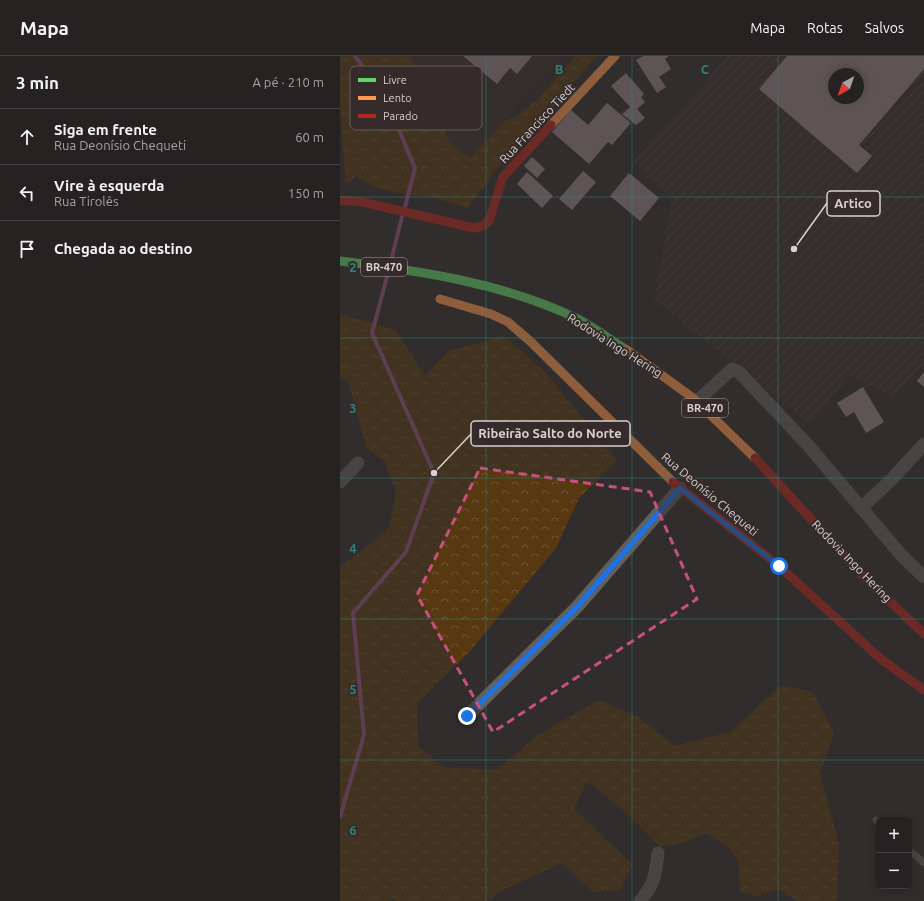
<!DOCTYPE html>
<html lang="pt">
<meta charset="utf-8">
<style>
:root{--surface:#262222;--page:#2e2a2a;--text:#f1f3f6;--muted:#a4a4a5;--line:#423f40}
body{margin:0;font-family:Ubuntu,sans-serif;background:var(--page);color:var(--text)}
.controls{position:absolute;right:12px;bottom:12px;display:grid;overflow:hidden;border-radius:6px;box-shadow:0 2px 10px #0003}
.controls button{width:36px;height:36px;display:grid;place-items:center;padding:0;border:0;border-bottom:1px solid var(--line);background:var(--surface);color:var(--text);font:20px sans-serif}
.compass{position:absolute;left:488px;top:12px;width:36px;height:36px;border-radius:50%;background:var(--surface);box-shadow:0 2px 10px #0003;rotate:220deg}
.stop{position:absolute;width:12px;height:12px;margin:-9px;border:3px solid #1a73e8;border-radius:50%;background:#fff}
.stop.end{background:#1a73e8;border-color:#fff;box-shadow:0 1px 4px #0008}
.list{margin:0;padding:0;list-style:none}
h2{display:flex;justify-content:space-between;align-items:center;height:52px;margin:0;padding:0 16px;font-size:17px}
h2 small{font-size:13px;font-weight:400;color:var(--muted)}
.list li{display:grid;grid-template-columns:26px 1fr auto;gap:12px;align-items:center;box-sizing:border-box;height:56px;padding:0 16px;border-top:1px solid var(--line)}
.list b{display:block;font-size:15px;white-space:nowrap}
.list p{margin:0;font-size:13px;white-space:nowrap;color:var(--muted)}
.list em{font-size:13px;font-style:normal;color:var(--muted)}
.icon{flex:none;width:22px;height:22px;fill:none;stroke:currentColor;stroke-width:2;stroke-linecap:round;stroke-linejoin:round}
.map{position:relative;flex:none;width:584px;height:845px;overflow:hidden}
header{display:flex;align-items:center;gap:24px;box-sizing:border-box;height:56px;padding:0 20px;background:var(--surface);border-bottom:1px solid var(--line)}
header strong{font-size:19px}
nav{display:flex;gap:22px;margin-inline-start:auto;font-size:14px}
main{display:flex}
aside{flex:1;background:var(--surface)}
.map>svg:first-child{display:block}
.built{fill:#3d2e2d}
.industrial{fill:url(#industrial-furrows);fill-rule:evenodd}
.forest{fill:url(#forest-crowns)}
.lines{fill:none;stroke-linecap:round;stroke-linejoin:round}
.stream{stroke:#94527f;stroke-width:4}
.building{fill:#948387;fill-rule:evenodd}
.lane{stroke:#62605f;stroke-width:7}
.street{stroke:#62605f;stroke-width:13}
.fast{stroke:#63d668;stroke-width:9}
.slow{stroke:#ff974d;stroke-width:9}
.jam{stroke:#b3261e;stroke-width:9}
.route{stroke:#1a73e8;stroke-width:5}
.marked{fill:none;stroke:#c9507e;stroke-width:3;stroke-dasharray:8 5;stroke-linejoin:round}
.grid{fill:none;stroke:#2d847d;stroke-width:1;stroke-opacity:0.55}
.labels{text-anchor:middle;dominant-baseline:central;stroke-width:4;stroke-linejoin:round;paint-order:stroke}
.shield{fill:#352b2a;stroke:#a79f9e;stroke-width:1}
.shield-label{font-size:11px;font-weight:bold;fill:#d8d1d0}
.street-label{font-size:12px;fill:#d8d1d0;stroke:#352b2a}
.key{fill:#352b2a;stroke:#665d5c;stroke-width:1}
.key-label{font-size:11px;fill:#d8d1d0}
.grid-label{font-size:13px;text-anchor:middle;font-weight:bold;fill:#2d847d;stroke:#352b2a;stroke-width:4;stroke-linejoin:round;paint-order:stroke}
.leader{fill:none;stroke:#d8d1d0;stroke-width:1.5}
.callout-dot{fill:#d8d1d0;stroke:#352b2a;stroke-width:1.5}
.callout{fill:#352b2a;stroke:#d8d1d0;stroke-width:1.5}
.callout-label{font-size:13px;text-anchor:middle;font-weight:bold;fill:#d8d1d0}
</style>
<header>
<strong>Mapa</strong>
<nav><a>Mapa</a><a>Rotas</a><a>Salvos</a></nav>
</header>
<main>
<aside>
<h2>3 min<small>A pé · 210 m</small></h2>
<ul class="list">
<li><svg class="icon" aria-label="ahead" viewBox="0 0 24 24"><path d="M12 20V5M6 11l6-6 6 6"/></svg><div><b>Siga em frente</b><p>Rua Deonísio Chequeti</p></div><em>60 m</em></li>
<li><svg class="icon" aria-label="left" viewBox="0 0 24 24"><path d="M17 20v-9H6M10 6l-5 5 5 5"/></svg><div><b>Vire à esquerda</b><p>Rua Tirolês</p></div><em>150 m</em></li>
<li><svg class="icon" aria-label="arrive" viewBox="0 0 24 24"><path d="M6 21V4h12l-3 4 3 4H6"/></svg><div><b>Chegada ao destino</b></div></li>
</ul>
</aside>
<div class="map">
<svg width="584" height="845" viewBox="0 0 584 845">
<defs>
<pattern id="industrial-furrows" width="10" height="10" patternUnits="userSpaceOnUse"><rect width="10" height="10" fill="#3d2e2d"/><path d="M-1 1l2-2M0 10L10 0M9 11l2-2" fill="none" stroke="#584b4a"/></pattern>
<pattern id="forest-crowns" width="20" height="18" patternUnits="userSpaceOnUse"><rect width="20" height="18" fill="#583810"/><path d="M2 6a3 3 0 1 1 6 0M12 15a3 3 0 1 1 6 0" fill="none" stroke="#6f5432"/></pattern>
</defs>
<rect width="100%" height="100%" fill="#322d2d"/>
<path class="built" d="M70 0H223L130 102 110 87Z"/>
<path class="industrial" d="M388 0H584V308L555 341 509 320 470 368 314 244 332 142 293 105ZM494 18H518V42H494Z"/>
<g class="forest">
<path d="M0 0H70L110 87 130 102 163 66 176 60 198 43 235 0H257L154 116 135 143 127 152C112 147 98 142 82 140 60 136 33 137 17 119L10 126 6 127 0 55Z"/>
<path d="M0 258 56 274 85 320 109 295 164 280 206 317 277 404 239 442 216 492 130 595 77 648 78 690 103 711 157 714 196 680 259 644 298 661 336 690 390 676 441 629 473 636 494 676 480 717 499 788 497 845H456L438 833 416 840 400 836 398 804 386 790 366 777 340 788 321 791 283 754 247 725 234 753 292 808 281 834 253 836 222 807 157 837 150 845H55L53 843 48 845H0V511L32 487 49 472 56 436 45 406 26 391 9 328 0 321Z"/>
</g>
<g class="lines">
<g class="stream">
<path d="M15 0 47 45 75 112 65 151"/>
<path d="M51 205 62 161"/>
<path d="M0 761 24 679 13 557 66 496 94 417 32 277 48 217"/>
</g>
</g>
<g class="building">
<path d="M123 0H192L177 18 170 12 157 28Z"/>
<path d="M303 0H329L325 3 331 13 319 21 326 31 317 37 296 4Z"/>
<path d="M447 0H584V13L519 89 532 100 517 117 419 33ZM494 18H518V42H494Z"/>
<path d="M286 17 304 38 301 41 305 46 297 53 305 62 296 69 282 58 290 51 271 30Z"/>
<path d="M267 47 291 67 272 89 268 86 249 108 212 76 231 54 248 69Z"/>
<path d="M192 101 205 113 197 122 184 110Z"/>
<path d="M243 115 256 126 232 154 219 143Z"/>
<path d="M187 116 213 140 202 152 177 128Z"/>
<path d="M289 117 319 142 300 165 270 140Z"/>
<path d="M584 316V331L577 325Z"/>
<path d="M523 331 544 366 526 377 514 356 506 361 497 347Z"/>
</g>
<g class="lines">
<g class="lane">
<path d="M536 764 539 767"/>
<path d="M569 794 584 807"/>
</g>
<g class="street">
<path d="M357 345 392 313 399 316 467 388 562 500 584 521"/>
<path d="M0 426 18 407"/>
<path d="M521 452 552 423 584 388"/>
<path d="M127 660 237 551 340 432"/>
<path d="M300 845C315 828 315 819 318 797"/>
</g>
<path class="fast" d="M0 205C81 215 164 227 238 263 255 272 271 284 287 294"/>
<g class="slow">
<path d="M211 69 275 0"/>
<path d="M100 243 151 258 168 266 191 286 333 426"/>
<path d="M287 294 353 342 415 402"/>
</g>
<g class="jam">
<path d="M0 144 22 146 134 172 143 170 149 165 163 121 211 69"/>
<path d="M415 402 525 522 584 578"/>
<path d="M333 426 439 510 542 604 584 634"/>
</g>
</g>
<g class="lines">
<path class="route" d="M127 660 237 551 340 432 439 510"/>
</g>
<path d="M0 0H584V845H0ZM140 412 310 436 357 543 153 676 77 539Z" fill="#322d2d" fill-opacity=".55" fill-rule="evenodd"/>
<path class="marked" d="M140 412 310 436 357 543 153 676 77 539Z"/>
<path class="grid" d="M146 0V845M292 0V845M438 0V845M0 141H584M0 282H584M0 422H584M0 563H584M0 704H584"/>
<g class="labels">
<g class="shield">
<rect x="21" y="202" width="46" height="18" rx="3"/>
<rect x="342" y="343" width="46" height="18" rx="3"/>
</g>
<g class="shield-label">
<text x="44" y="211">BR-470</text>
<text x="365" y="352">BR-470</text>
</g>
<g class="street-label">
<text transform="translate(197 67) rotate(-47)">Rua Francisco Tiedt</text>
<text transform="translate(275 289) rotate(32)">Rodovia Ingo Hering</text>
<text transform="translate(370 438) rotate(40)">Rua Deonísio Chequeti</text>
<text transform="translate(512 505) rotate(46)">Rodovia Ingo Hering</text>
</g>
</g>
<rect x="10" y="10" width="132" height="64" rx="6" class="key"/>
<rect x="18" y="22" width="18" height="4" fill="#63d668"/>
<rect x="18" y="40" width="18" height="4" fill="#ff974d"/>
<rect x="18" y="58" width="18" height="4" fill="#b3261e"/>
<g class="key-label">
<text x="43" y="28">Livre</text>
<text x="43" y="46">Lento</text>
<text x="43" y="64">Parado</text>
</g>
<g class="grid-label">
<text x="219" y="18">B</text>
<text x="365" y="18">C</text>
<text x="13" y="216">2</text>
<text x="13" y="357">3</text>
<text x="13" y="497">4</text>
<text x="13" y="638">5</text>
<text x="13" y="779">6</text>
</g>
<path class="leader" d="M454 193L487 147M94 417L131 378"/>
<g class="callout-dot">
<circle cx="454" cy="193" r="4"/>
<circle cx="94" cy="417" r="4"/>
</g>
<g class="callout">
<rect x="487" y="135" width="53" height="25" rx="4"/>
<rect x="131" y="365" width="159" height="25" rx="4"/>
</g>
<g class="callout-label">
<text x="513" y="152">Artico</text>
<text x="210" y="382">Ribeirão Salto do Norte</text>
</g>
</svg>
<div class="controls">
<button>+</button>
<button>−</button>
</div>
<svg class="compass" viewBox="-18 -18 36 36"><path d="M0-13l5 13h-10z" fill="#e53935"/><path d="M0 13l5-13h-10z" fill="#a4a4a5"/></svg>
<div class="stop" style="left:439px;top:510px"></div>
<div class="stop end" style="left:127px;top:660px"></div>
</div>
</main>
